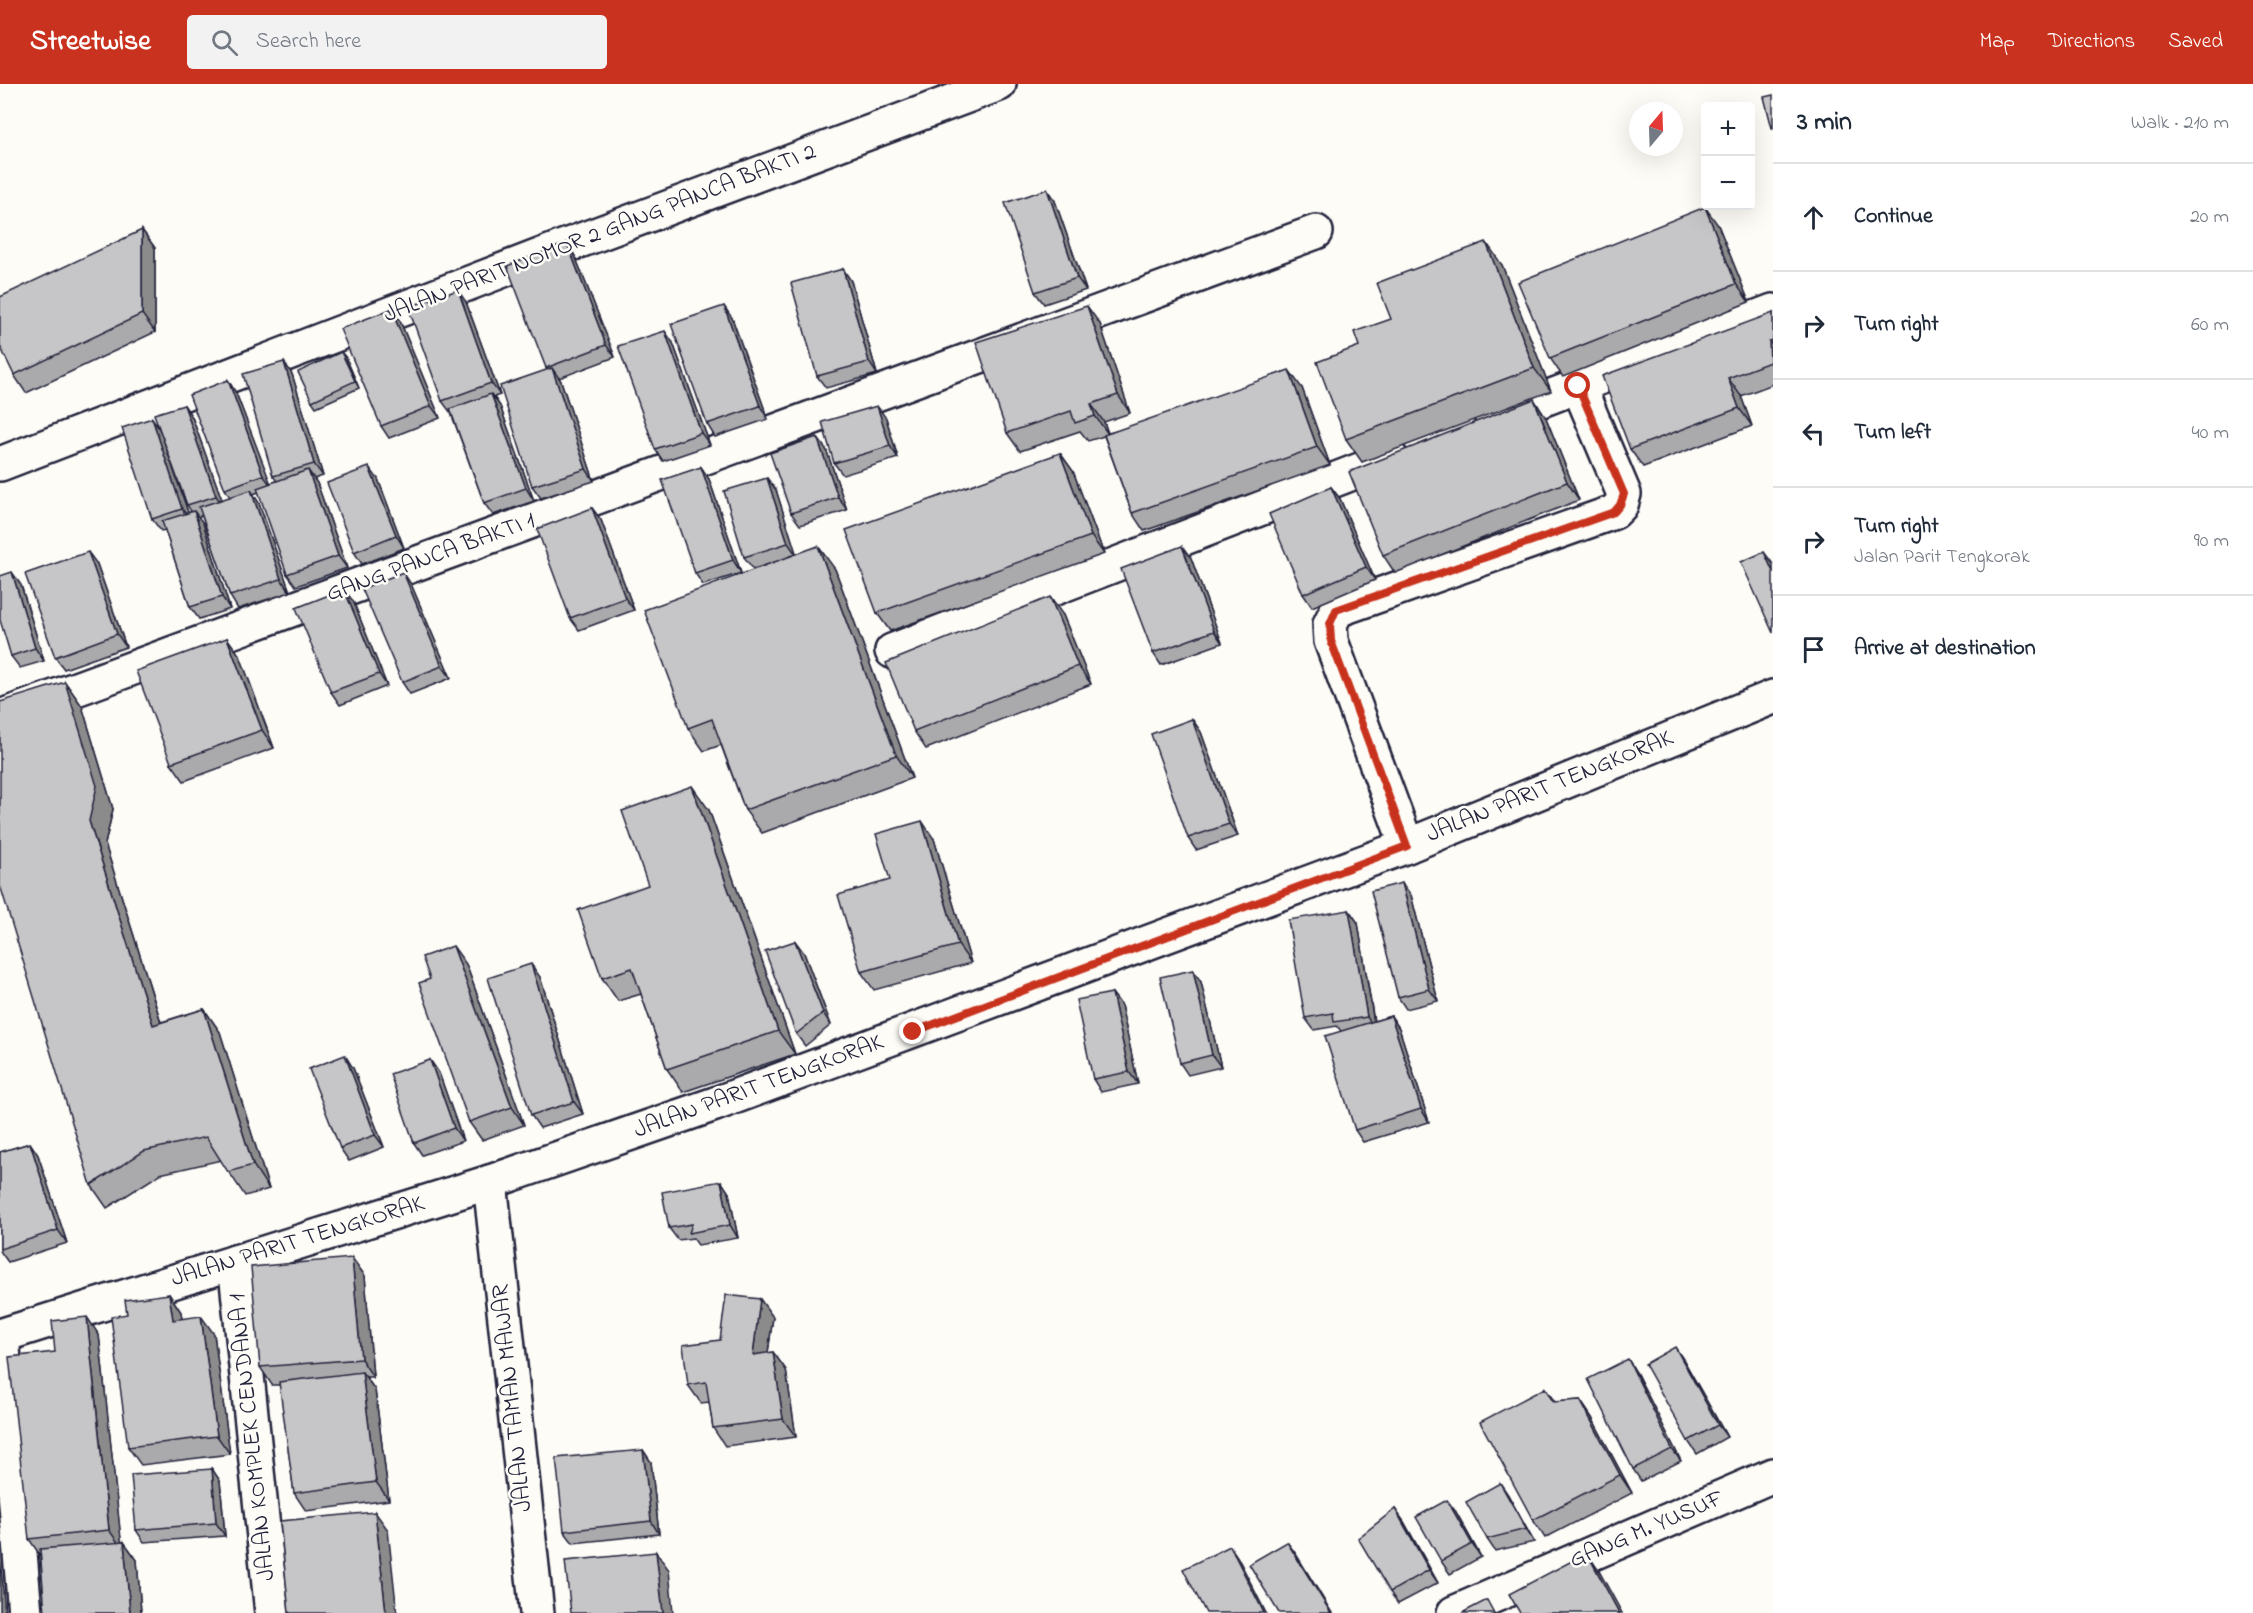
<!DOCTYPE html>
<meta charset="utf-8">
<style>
:root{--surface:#fff;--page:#f2f2f3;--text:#1f2937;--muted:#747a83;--line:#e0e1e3;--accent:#c8321e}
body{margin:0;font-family:"Indie Flower",sans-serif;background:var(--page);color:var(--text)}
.controls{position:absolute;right:18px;top:18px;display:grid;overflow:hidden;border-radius:6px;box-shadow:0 6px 24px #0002}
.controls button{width:54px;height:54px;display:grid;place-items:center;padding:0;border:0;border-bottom:2px solid var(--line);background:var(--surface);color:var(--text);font:30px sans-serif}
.compass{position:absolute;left:1629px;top:18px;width:54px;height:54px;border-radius:50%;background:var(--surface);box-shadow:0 6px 24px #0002;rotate:19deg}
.stop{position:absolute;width:18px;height:18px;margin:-14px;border:4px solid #c8321e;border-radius:50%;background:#fff}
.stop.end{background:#c8321e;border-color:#fff;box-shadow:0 2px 6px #0008}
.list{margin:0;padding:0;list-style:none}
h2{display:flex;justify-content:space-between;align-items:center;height:78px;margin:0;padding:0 24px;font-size:26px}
h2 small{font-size:20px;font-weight:400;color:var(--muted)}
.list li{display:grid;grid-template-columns:39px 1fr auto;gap:18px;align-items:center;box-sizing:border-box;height:108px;padding:0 24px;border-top:2px solid var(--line)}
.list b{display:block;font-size:22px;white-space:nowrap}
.list p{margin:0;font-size:20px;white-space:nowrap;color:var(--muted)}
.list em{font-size:20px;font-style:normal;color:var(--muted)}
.icon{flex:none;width:33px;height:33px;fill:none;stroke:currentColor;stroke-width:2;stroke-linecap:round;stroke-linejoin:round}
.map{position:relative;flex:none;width:1773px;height:1529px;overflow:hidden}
header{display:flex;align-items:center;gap:36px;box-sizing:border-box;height:84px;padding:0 30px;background:var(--accent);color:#fff}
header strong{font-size:28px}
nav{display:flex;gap:33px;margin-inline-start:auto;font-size:21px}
.search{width:420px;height:54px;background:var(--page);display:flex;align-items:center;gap:15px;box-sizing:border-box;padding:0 21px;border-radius:6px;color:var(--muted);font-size:22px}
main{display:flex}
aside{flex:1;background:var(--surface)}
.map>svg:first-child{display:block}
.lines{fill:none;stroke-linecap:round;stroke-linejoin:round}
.minor-casing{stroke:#22223b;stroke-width:38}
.minor{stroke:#fdfcf7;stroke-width:33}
.wall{fill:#aaaaac;stroke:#22223b;stroke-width:1.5;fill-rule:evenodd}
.shaded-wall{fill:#8b8b8c;stroke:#22223b;stroke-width:1.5}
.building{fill:#c6c6c8;stroke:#22223b;stroke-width:1.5}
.route{stroke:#c8321e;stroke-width:8}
.labels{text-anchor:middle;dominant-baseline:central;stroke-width:5;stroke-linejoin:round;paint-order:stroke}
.street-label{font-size:24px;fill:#22223b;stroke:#fdfcf7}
</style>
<header>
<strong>Streetwise</strong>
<div class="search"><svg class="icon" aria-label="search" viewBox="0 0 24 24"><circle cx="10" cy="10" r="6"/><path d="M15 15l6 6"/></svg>Search here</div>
<nav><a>Map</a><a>Directions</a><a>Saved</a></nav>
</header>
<main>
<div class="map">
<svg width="1773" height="1529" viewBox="0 0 1773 1529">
<rect width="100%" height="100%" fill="#fdfcf7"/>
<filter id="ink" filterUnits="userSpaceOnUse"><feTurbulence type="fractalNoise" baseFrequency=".0167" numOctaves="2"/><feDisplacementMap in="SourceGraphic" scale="12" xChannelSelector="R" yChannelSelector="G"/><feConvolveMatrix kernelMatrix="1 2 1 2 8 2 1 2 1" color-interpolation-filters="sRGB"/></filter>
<g filter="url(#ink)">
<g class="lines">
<g class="minor-casing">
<g id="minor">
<path d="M1492 335 1773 227"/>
<path d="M0 380 563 163 999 0"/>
<path d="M892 567 1391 374"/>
<path d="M0 633 1316 148"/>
<path d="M1407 762 1331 557 1330 540 1337 526 1614 428 1621 421 1624 410 1578 301"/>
<path d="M490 1098 537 1529"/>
<path d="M235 1178 272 1529"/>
<path d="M0 1252 490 1098 715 1020 1407 762 1773 613"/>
<path d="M2 1252 25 1529"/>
<path d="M1454 1529 1773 1391"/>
</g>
</g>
<use href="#minor" class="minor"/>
</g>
<g class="wall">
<path d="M1055 117 1086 206 1044 220 1035 208Z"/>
<path d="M1718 141 1749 218 1563 293 1550 274Z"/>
<path d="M142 146 155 164V248L26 309 14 291Z"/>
<path d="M567 159 575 172 615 273 559 294 561 297 594 397 541 414 532 402 548 286 546 284Z"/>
<path d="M1502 181 1551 307 1362 378 1346 355 1359 262 1391 235Z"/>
<path d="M843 185 851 197 877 290 826 304 817 292Z"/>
<path d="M466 218 500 311 494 313 500 322 534 417 493 431 484 419 451 329 442 317Z"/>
<path d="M391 225 400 237 440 334 389 354 381 342Z"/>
<path d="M1773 229V300L1741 312 1752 342 1643 383 1630 365Z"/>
<path d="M732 234 768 335 715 353 707 340Z"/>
<path d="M1100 240 1130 329 1104 338 1108 349 1302 304 1330 381 1144 447 1132 429 1104 352 1088 357 1080 347 1020 367 1007 349Z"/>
<path d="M673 259 710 361 663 377 655 365Z"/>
<path d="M341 268 346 274 359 304 316 323 312 317Z"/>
<path d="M284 278 292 290 323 392 314 395 317 399 347 484 296 502 287 490 259 408 253 410 259 419 290 508 238 525 230 512 202 431 198 433 203 439 230 525 199 535 190 523 165 446 161 447 152 435V334L160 346 184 321 192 333 222 416 230 413 225 405 228 296 236 309 270 399 277 397 273 392ZM162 351 187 421 191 427 188 429Z"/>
<path d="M886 334 898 374 843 391 834 379Z"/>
<path d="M1546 334 1579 416 1395 489 1383 471Z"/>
<path d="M826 365 847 426 800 441 791 429Z"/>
<path d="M1060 369 1073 387 1104 470 890 547 877 529Z"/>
<path d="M701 383 709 395 741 489 703 501 695 489Z"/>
<path d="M378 395 404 464 362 480 354 468Z"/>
<path d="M1331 403 1340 415 1375 496 1312 523 1303 510Z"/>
<path d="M776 406 796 470 835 485 912 694 762 749 745 726 721 661 704 667 688 644 770 480 753 485 744 473Z"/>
<path d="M592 424 601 436 634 526 579 546 570 534Z"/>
<path d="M1191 474 1222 559 1161 581 1153 569Z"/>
<path d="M97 480 126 563 64 585 55 573Z"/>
<path d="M411 500 451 594 410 610 402 598Z"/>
<path d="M21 501 44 577 20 584 11 572Z"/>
<path d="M353 517 387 602 340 621 331 608Z"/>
<path d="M1063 531 1091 600 926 665 914 647Z"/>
<path d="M227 554 240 572 274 664 184 697 171 679Z"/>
<path d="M65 598 82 622 113 725 105 760 161 938 204 925 220 948 269 1105 245 1112 221 1076 160 1090 107 1124 91 1101Z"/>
<path d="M1192 635 1201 648 1238 752 1196 766 1188 754Z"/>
<path d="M709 726 795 970 683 1008 667 985 641 910 618 917 602 894 648 801Z"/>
<path d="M934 755 971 879 874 906 861 888Z"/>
<path d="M1411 811 1438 917 1406 925 1398 913Z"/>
<path d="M1349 826 1358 839 1374 937 1391 932 1399 944 1429 1038 1363 1058 1355 1046 1341 947 1337 942 1314 946 1305 934Z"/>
<path d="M795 857 804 869 831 941 805 962 796 950Z"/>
<path d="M466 880 524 1041 482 1056 469 1038Z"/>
<path d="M1193 886 1201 898 1221 983 1188 991 1180 979Z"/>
<path d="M540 893 583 1030 540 1044 531 1031Z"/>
<path d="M1112 909 1121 921 1138 1000 1101 1008 1093 995Z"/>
<path d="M430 976 439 989 463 1057 422 1071 414 1059Z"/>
<path d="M353 984 384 1063 349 1077 340 1064Z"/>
<path d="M30 1059 38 1071 67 1159 8 1178 0 1167V1068Z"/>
<path d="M721 1097 729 1109 738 1154 698 1161 693 1154 678 1156 669 1144Z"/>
<path d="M352 1174 365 1192 373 1293H366L375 1306 389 1416 306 1427 294 1409 280 1301H272L260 1283Z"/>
<path d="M169 1210 181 1228 182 1235 214 1250 230 1370 141 1381 128 1363 127 1230Z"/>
<path d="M773 1233 768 1269 773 1268 786 1286 796 1353 725 1362 713 1344 709 1318 701 1319 688 1301 720 1256Z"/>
<path d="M99 1251 121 1458H124L137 1476 141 1529H45L40 1471 29 1455 55 1268Z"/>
<path d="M1683 1275 1727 1353 1697 1370 1688 1357Z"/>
<path d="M1636 1288 1681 1377 1641 1397 1633 1385Z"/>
<path d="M1545 1304 1555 1318 1580 1316 1592 1334 1632 1409 1545 1454 1533 1436Z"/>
<path d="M643 1366 651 1378 659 1450 573 1459 564 1447Z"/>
<path d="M212 1385 220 1397 225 1452 144 1458 136 1446Z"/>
<path d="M1500 1399 1508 1411 1534 1458 1495 1467 1487 1455Z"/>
<path d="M1395 1425 1404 1438 1438 1499 1398 1520 1390 1508Z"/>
<path d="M1456 1428 1481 1473 1450 1490 1441 1477Z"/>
</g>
<g class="shaded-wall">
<path d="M1047 105 1055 117 1086 206 1077 194Z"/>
<path d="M1705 123 1718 141 1749 218 1736 200Z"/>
<path d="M142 146 155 164V248L142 230Z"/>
<path d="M1486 158 1502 181 1551 307 1534 284Z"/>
<path d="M567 159 575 172 615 273 606 261Z"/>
<path d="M843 185 851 197 877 290 869 278Z"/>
<path d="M458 206 466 218 500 311 491 299Z"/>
<path d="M724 222 732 234 768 335 760 322Z"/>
<path d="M1087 222 1100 240 1130 329 1118 311Z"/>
<path d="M391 225 400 237 440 334 431 322Z"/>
<path d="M665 247 673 259 710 361 701 349Z"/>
<path d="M1769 257 1773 262V282L1770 278Z"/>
<path d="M341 268 346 274 359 304 355 297Z"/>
<path d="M284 278 292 290 323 392 314 380Z"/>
<path d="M552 284 561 297 594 397 586 385Z"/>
<path d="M1289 286 1302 304 1330 381 1317 363Z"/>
<path d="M1728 294 1741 312 1752 342 1739 324Z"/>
<path d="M228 296 236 309 272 403 263 391Z"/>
<path d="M491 310 500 322 534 417 526 404Z"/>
<path d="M1534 315 1546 334 1579 416 1567 398Z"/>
<path d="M1091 320 1104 338 1108 350 1095 332Z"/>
<path d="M184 321 192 333 225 424 216 412Z"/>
<path d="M877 322 886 334 898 374 890 362Z"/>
<path d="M152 334 160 346 191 437 182 425Z"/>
<path d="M817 353 826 365 847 426 838 413Z"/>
<path d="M1060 369 1073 387 1104 470 1091 452Z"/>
<path d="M369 383 378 395 404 464 396 451Z"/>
<path d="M701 383 709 395 741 489 733 476Z"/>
<path d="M308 386 317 399 347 484 338 472Z"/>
<path d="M767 394 776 406 797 472 788 459Z"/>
<path d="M1331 403 1340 415 1375 496 1366 483Z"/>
<path d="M251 406 259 419 290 508 281 495Z"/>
<path d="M592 424 601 436 634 526 625 514Z"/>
<path d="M194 427 203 439 230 525 222 513Z"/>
<path d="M818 462 835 485 912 694 896 671Z"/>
<path d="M1182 462 1191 474 1222 559 1214 547Z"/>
<path d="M88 468 97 480 126 563 117 550Z"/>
<path d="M1764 468 1773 480V488Z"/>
<path d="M12 488 21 501 44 577 35 564Z"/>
<path d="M403 488 411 500 451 594 442 582Z"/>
<path d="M344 505 353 517 387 602 379 590Z"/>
<path d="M1050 513 1063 531 1091 600 1078 582Z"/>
<path d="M227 554 240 572 274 664 262 646Z"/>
<path d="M65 598 82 622 113 725 105 760 169 964 153 941 89 737Z"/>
<path d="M1192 635 1201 648 1238 752 1229 740Z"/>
<path d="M692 702 709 726 795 970 778 947Z"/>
<path d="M922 737 934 755 971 879 958 861Z"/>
<path d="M1402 799 1411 811 1438 917 1429 905Z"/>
<path d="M1349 826 1358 839 1375 946 1367 933Z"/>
<path d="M795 857 804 869 831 941 823 929Z"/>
<path d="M453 862 466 880 524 1041 512 1023Z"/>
<path d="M531 880 540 893 583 1030 574 1018Z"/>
<path d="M1193 886 1201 898 1221 983 1212 971Z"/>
<path d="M1112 909 1121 921 1138 1000 1129 988Z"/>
<path d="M204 925 220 948 269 1105 253 1081Z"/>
<path d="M1391 932 1399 944 1429 1038 1421 1025Z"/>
<path d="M345 971 353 984 384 1063 375 1051Z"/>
<path d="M430 976 439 989 463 1057 454 1044Z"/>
<path d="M30 1059 38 1071 67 1159 58 1146Z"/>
<path d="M721 1097 729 1109 738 1154 730 1141Z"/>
<path d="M352 1174 365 1192 373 1293 361 1275Z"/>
<path d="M169 1210 181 1228 185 1254 173 1236Z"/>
<path d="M760 1215 773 1233 765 1289 753 1271Z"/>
<path d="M201 1232 214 1250 230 1370 217 1352Z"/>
<path d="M87 1233 99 1251 122 1464 109 1446Z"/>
<path d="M1675 1263 1683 1275 1727 1353 1718 1341Z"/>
<path d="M773 1268 786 1286 796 1353 783 1335Z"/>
<path d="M1628 1275 1636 1288 1681 1377 1672 1365Z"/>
<path d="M362 1288 375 1306 389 1416 376 1398Z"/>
<path d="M1580 1316 1592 1334 1632 1409 1620 1391Z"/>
<path d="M643 1366 651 1378 659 1450 651 1437Z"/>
<path d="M212 1385 220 1397 225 1452 216 1439Z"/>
<path d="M1500 1399 1508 1411 1534 1458 1526 1445Z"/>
<path d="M1447 1416 1456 1428 1481 1473 1472 1460Z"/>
<path d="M1395 1425 1404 1438 1438 1499 1429 1486Z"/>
<path d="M375 1428 388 1446 397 1529H386Z"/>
<path d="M124 1458 137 1476 141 1529H130Z"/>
<path d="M1287 1458 1296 1470 1332 1529H1331Z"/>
<path d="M1230 1462 1238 1474 1266 1529H1264Z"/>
<path d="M656 1468 669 1486 673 1529H663Z"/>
<path d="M1587 1469 1599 1487 1622 1529H1619Z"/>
<path d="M0 1471 5 1529H0Z"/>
</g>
<g class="building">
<path d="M1773 11V44H1772L1764 13Z"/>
<path d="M1047 105 1077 194 1035 208 1005 119Z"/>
<path d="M1705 123 1736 200 1550 274 1518 198Z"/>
<path d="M142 146V230L14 291 0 262V213Z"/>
<path d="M1486 158 1534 284 1346 355 1317 278 1359 262 1354 248 1391 235 1377 199Z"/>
<path d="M567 159 606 261 546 284 507 182Z"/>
<path d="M843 185 869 278 817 292 791 199Z"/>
<path d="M458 206 491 299 442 317 408 223Z"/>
<path d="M724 222 760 322 707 340 671 240Z"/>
<path d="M1087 222 1118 311 1091 320 1095 332 1075 339 1071 327 1007 349 976 258Z"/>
<path d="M391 225 431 322 381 342 340 245Z"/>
<path d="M1773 229V256L1769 257 1770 278 1728 294 1739 324 1630 365 1602 292Z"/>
<path d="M665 247 701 349 655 365 618 262Z"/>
<path d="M341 268 355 297 312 317 298 288Z"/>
<path d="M284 278 314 380 273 392 243 290Z"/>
<path d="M552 284 586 385 532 402 500 302Z"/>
<path d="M1289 286 1317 363 1132 429 1104 351Z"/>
<path d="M228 296 263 391 225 405 189 311Z"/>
<path d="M491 310 526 404 484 419 450 325Z"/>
<path d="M1534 315 1567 398 1383 471 1349 388Z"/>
<path d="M184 321 216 412 187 421 154 330Z"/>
<path d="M877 322 890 362 834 379 822 338Z"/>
<path d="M152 334 182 425 152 435 122 344Z"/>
<path d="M817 353 838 413 791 429 770 369Z"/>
<path d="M1060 369 1091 452 877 529 846 446Z"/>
<path d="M369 383 396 451 354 468 327 399Z"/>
<path d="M701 383 733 476 695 489 662 396Z"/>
<path d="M308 386 338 472 287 490 257 404Z"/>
<path d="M767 394 788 459 744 473 724 407Z"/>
<path d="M1331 403 1366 483 1303 510 1269 430Z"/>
<path d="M251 406 281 495 230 512 199 423Z"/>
<path d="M592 424 625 514 570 534 537 445Z"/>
<path d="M194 427 222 513 190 523 162 437Z"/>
<path d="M818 462 896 671 745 726 712 635 688 644 644 526Z"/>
<path d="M1182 462 1214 547 1153 569 1121 485Z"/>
<path d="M88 468 117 550 55 573 25 490Z"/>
<path d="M1764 468 1773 488V549L1741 478Z"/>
<path d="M12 488 35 564 11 572 0 536V492Z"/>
<path d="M403 488 442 582 402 598 362 505Z"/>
<path d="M344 505 379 590 331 608 296 524Z"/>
<path d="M1050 513 1078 582 914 647 886 579Z"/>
<path d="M227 554 262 646 171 679 136 587Z"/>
<path d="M65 598 97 702 89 737 153 941 204 925 253 1081 228 1088 206 1053 144 1067 91 1101 0 801V618Z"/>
<path d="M1192 635 1229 740 1188 754 1151 650Z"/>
<path d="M692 702 778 947 667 985 632 884 602 894 578 826 648 801 622 727Z"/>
<path d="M922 737 958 861 861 888 838 811 890 796 876 750Z"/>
<path d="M1402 799 1429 905 1398 913 1371 807Z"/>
<path d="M1349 826 1367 933 1334 938 1333 929 1305 934 1288 836Z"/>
<path d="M795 857 823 929 796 950 765 867Z"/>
<path d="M453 862 512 1023 469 1038 419 899 430 895 422 873Z"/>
<path d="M531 880 574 1018 531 1031 488 894Z"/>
<path d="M1193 886 1212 971 1180 979 1160 893Z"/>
<path d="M1112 909 1129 988 1093 995 1076 916Z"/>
<path d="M1391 932 1421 1025 1355 1046 1325 952Z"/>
<path d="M345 971 375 1051 340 1064 309 985Z"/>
<path d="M430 976 454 1044 414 1059 390 990Z"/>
<path d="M30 1059 58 1146 0 1165V1068Z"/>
<path d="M721 1097 730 1141 689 1149 692 1140 669 1144 662 1108Z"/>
<path d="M352 1174 361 1275 260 1283 251 1183Z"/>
<path d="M169 1210 173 1236 201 1232 217 1352 128 1363 111 1233 127 1230 125 1216Z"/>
<path d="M726 1211 760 1215 753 1271 773 1268 783 1335 713 1344 706 1298 688 1301 683 1261 720 1256Z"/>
<path d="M87 1233 109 1446 29 1455 9 1273 55 1268 52 1237Z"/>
<path d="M1675 1263 1718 1341 1688 1357 1645 1280Z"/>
<path d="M1628 1275 1672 1365 1633 1385 1588 1295Z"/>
<path d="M362 1288 376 1398 294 1409 279 1298Z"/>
<path d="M1545 1304 1553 1318 1580 1316 1620 1391 1533 1436 1480 1338Z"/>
<path d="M643 1366 651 1437 564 1447 556 1374Z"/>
<path d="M212 1385 216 1439 136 1446 131 1391Z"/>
<path d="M1500 1399 1526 1445 1487 1455 1466 1418Z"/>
<path d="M1447 1416 1472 1460 1441 1477 1416 1433Z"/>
<path d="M1395 1425 1429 1486 1390 1508 1358 1454Z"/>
<path d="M375 1428 386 1529H289L280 1437Z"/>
<path d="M124 1458 130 1529H45L40 1465Z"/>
<path d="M1287 1458 1331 1529H1279L1249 1480Z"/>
<path d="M1230 1462 1264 1529H1206L1183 1485Z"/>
<path d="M656 1468 663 1529H571L565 1477Z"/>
<path d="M1587 1469 1619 1529H1520L1509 1510Z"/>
<path d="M1487 1516 1494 1529H1462Z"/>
</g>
</g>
<g class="lines" filter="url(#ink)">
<path class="route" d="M913 948 1407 762 1331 557 1330 540 1336 526 1614 428 1620 421 1624 410 1578 302"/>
</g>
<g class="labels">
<g class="street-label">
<text transform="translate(600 150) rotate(-21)">JALAN PARIT NOMOR 2 GANG PANCA BAKTI 2</text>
<text transform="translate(431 474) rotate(-20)">GANG PANCA BAKTI 1</text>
<text transform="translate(1550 703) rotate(-22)">JALAN PARIT TENGKORAK</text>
<text transform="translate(759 1003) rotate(-20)">JALAN PARIT TENGKORAK</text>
<text transform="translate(298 1158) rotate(-17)">JALAN PARIT TENGKORAK</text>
<text transform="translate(513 1314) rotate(-96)">JALAN TAMAN MAWAR</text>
<text transform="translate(253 1353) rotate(-96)">JALAN KOMPLEK CENDANA 1</text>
<text transform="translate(1647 1446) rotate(-23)">GANG M. YUSUF</text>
</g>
</g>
</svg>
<div class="controls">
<button>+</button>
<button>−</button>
</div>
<svg class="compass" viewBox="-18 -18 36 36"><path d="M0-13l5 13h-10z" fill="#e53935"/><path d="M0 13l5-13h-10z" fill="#747a83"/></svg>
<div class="stop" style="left:1578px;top:302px"></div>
<div class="stop end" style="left:913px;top:948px"></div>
</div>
<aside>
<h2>3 min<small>Walk · 210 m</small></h2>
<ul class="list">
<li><svg class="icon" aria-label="ahead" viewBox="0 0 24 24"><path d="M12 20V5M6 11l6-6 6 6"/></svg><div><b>Continue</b></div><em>20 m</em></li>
<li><svg class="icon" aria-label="right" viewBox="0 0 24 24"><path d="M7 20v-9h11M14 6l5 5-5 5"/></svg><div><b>Turn right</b></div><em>60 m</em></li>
<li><svg class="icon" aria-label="left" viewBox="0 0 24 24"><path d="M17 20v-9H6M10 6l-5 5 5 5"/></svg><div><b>Turn left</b></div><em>40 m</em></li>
<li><svg class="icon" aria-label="right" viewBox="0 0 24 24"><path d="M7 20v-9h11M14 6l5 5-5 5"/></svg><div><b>Turn right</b><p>Jalan Parit Tengkorak</p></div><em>90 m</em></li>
<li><svg class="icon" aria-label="arrive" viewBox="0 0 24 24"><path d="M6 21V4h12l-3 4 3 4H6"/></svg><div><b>Arrive at destination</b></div></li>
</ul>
</aside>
</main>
